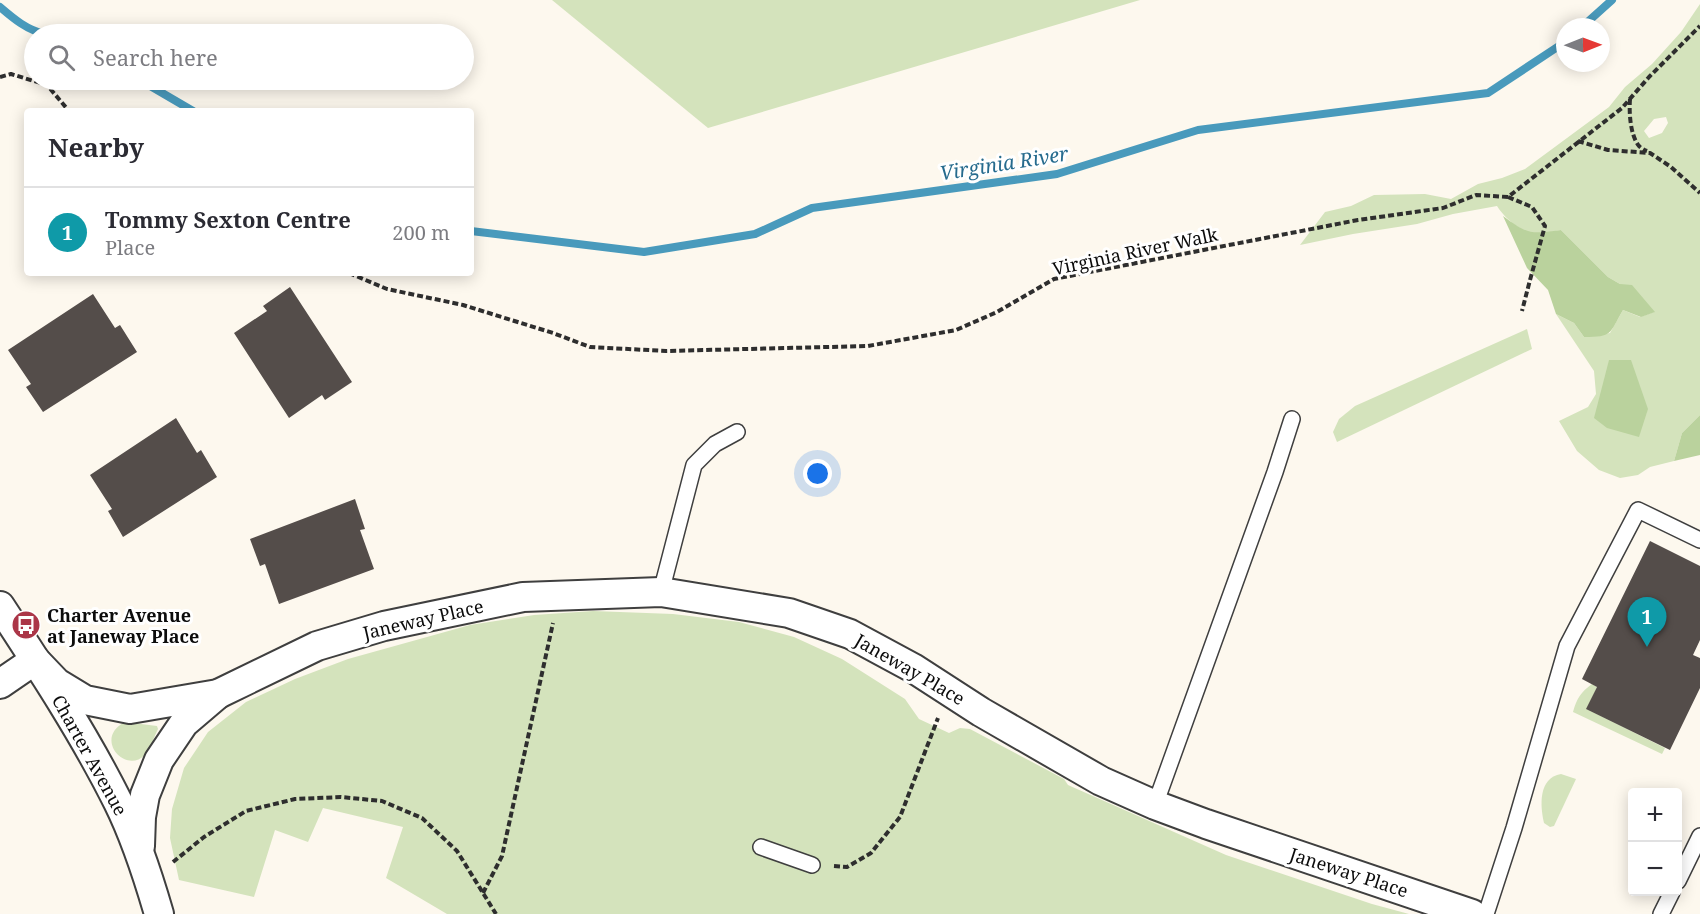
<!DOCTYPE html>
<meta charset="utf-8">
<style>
:root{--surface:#fff;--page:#f2f2f3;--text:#2b2b33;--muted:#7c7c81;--line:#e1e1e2;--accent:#ab3648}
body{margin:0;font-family:"Noto Serif",serif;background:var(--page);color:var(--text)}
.controls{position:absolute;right:18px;bottom:18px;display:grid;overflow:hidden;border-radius:6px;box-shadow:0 3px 15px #0003}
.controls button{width:54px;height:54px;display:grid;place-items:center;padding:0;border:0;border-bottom:2px solid var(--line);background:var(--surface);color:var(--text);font:30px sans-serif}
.compass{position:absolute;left:1556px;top:18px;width:54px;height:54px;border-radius:50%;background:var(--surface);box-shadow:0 3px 15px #0003;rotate:89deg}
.you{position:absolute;left:818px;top:474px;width:21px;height:21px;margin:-15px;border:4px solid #fff;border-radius:50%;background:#1a73e8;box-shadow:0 0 0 9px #1a73e833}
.badge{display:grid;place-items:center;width:39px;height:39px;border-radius:50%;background:var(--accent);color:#fff;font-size:20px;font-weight:700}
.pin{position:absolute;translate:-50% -50px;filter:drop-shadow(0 2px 3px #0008)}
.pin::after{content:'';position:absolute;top:32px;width:21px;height:18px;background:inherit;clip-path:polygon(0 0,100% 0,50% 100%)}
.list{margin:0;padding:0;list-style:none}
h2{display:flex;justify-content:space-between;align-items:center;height:78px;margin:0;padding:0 24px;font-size:26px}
h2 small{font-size:20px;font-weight:400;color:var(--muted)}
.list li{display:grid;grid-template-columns:39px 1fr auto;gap:18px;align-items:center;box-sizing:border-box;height:90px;padding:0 24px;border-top:2px solid var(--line)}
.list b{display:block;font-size:22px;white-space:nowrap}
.list p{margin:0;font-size:20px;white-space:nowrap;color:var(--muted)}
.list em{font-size:20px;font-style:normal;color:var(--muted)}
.icon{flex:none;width:33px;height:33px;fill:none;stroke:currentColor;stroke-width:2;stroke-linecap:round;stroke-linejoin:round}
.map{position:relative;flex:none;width:1700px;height:914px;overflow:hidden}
.search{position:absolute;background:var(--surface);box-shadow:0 3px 15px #0003;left:24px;top:24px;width:450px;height:66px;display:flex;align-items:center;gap:15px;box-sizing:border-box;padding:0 21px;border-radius:33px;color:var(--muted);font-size:22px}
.panel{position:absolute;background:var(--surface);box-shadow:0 3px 15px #0003;left:24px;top:108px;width:450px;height:168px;border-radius:6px}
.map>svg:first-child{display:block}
.green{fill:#d4e3bc;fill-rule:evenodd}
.forest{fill:#bad29d}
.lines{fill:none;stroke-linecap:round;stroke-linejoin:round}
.stream{stroke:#499abc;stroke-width:8}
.building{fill:#544d4a}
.service-casing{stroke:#3f3f3f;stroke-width:18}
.minor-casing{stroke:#3f3f3f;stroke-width:32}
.path{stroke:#2e2e2e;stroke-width:4;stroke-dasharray:6 3;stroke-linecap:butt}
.service{stroke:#fff;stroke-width:15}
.minor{stroke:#fff;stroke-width:28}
.labels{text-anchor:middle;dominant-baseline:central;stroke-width:6;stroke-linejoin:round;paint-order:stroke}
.street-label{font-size:18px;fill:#0c0c0c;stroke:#fff}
.poi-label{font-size:18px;font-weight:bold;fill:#0c0c0c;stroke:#fff;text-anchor:start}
.water-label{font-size:20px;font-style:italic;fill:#266b8e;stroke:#fff}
</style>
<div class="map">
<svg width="1700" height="914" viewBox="0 0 1700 914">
<rect width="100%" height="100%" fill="#fdf8ee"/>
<g class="green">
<path d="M552 0H1140L708 128Z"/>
<path d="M1700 4V415L1682 433 1674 461 1650 467 1638 475 1620 478 1599 470 1577 451 1559 421 1588 407 1596 394 1594 371 1556 314 1574 323 1584 337 1610 333 1623 310 1640 317 1654 312 1620 284 1608 277 1561 230C1552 231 1539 235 1531 233 1517 229 1504 217 1497 206L1453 214 1417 224 1353 234 1300 245 1325 212 1351 206 1374 195 1425 194 1451 199 1478 184 1502 178 1525 169 1609 107 1625 87 1652 64 1681 32ZM1666 117 1668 123 1662 133 1649 138 1644 131 1654 119Z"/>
<path d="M1527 329 1532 349 1337 442 1333 432 1339 419 1355 406Z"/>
<path d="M593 611 673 614 739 622 794 637 842 659 905 699 919 719 949 733 960 728 970 729 1064 779 1068 785 1226 855 1372 904 1409 914H447L386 878 403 827 323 808 308 842 275 830 254 897 179 880 170 838 172 809 184 768 208 732 246 702 295 679 348 659 470 625 534 615Z"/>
<path d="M1592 684 1597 687 1587 709 1665 748 1662 754 1573 712C1577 698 1581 692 1592 684Z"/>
<path d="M125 722 157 726 158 729C154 736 151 749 145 755 125 775 93 738 125 722Z"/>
<path d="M1561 774 1576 779 1554 826 1550 827 1544 823C1540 806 1538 778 1561 774Z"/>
</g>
<g class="forest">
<path d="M1503 216C1529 235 1530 234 1561 230L1608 277 1620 284 1632 285 1655 312 1641 317 1623 310C1609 334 1613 337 1584 337L1574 323 1556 314 1548 290 1527 268Z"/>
<path d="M1609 360H1631L1648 409 1639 437 1607 428 1594 418Z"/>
<path d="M1700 415V455L1674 461 1682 433Z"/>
</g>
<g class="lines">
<g class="stream">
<path d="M0 7C14 19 27 30 45 34"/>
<path d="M1582 27 1612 0"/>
<path d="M140 80 193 111"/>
<path d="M471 231 644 252 755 234 812 208 1057 174 1198 130 1488 93 1565 42"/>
</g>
</g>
<g class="building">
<path d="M290 287 352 382 325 400 322 395 289 418 234 333 267 311 263 306Z"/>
<path d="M93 294 115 328 120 325 137 352 43 412 26 387 31 384 8 350Z"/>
<path d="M176 418 197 453 201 450 217 477 123 537 108 511 112 509 90 475Z"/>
<path d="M355 499 365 529 360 530 374 569 279 604 265 564 260 566 250 539Z"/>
<path d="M1650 541 1700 566V640L1693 655 1700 658V688L1670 750 1586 709 1597 687 1582 679Z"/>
</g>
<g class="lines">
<g class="service-casing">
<g id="service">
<path d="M661 592 694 465 715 444 737 432"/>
<path d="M1155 805 1275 472 1292 419"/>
<path d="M761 847 812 865"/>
<path d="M1678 881 1700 836"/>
<path d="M1486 914 1514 828 1567 646 1638 510 1700 540"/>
<path d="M1661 914 1672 892"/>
</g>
</g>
<g class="minor-casing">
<g id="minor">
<path d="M0 606C42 670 84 734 118 802 136 838 148 876 159 914"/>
<path d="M35 660 57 683 85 700 130 709 218 694 317 646 384 626 523 597 661 592 789 613 850 634 913 668 981 712 1101 781 1155 805 1206 824 1472 914"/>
<path d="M0 684 35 660"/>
<path d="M140 846 141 817 145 795 159 760 184 723 218 694"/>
</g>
</g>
<g class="path">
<path d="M0 77 11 74 47 85 69 111"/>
<path d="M1630 99C1629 112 1630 135 1639 146 1641 148 1644 150 1647 151"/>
<path d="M1578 141 1608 150 1650 153 1671 167 1700 193"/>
<path d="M1508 197 1532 207 1545 226 1530 280 1522 311"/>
<path d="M349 273 387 289 463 305 553 333 590 347 666 351 868 346 956 330 997 312 1054 279 1358 220 1443 208 1476 195 1508 197 1622 108 1649 77 1700 26"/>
<path d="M173 862 204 837 246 811 295 799 341 797 382 801 422 818 457 851 496 914"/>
<path d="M834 866 847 867 871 853 900 817 938 718"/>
<path d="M483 893 502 856 553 623"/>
</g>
<use href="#service" class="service"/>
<use href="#minor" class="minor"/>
</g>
<defs>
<g id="bus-disc" transform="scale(1.5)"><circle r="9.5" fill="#ab3648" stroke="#fff"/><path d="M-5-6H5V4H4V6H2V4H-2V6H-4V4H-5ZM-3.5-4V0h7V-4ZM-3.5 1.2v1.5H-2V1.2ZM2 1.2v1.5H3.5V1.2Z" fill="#fff"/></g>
</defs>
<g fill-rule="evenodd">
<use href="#bus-disc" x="26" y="625"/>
</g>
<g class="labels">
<g class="street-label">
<text transform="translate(1135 251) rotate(-12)">Virginia River Walk</text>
<text transform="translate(423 619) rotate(-13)">Janeway Place</text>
<text transform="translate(910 669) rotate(30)">Janeway Place</text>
<text transform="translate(90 755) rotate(61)">Charter Avenue</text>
<text transform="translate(1349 872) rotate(18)">Janeway Place</text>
</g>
<g class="poi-label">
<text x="47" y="615">Charter Avenue<tspan x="47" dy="21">at Janeway Place</tspan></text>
</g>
<g class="water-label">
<text transform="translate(1004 163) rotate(-9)">Virginia River</text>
</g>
</g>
</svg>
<div class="controls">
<button>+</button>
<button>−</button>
</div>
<svg class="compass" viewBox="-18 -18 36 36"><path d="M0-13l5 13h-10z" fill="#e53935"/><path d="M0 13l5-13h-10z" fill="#7c7c81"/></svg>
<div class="you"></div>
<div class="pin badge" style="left:1647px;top:647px;background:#0f9aa8">1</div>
<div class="search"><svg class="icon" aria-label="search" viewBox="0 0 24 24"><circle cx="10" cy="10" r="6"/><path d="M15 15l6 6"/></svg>Search here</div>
<section class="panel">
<h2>Nearby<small></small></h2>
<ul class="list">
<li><span class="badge" style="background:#0f9aa8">1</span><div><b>Tommy Sexton Centre</b><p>Place</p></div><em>200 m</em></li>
</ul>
</section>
</div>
